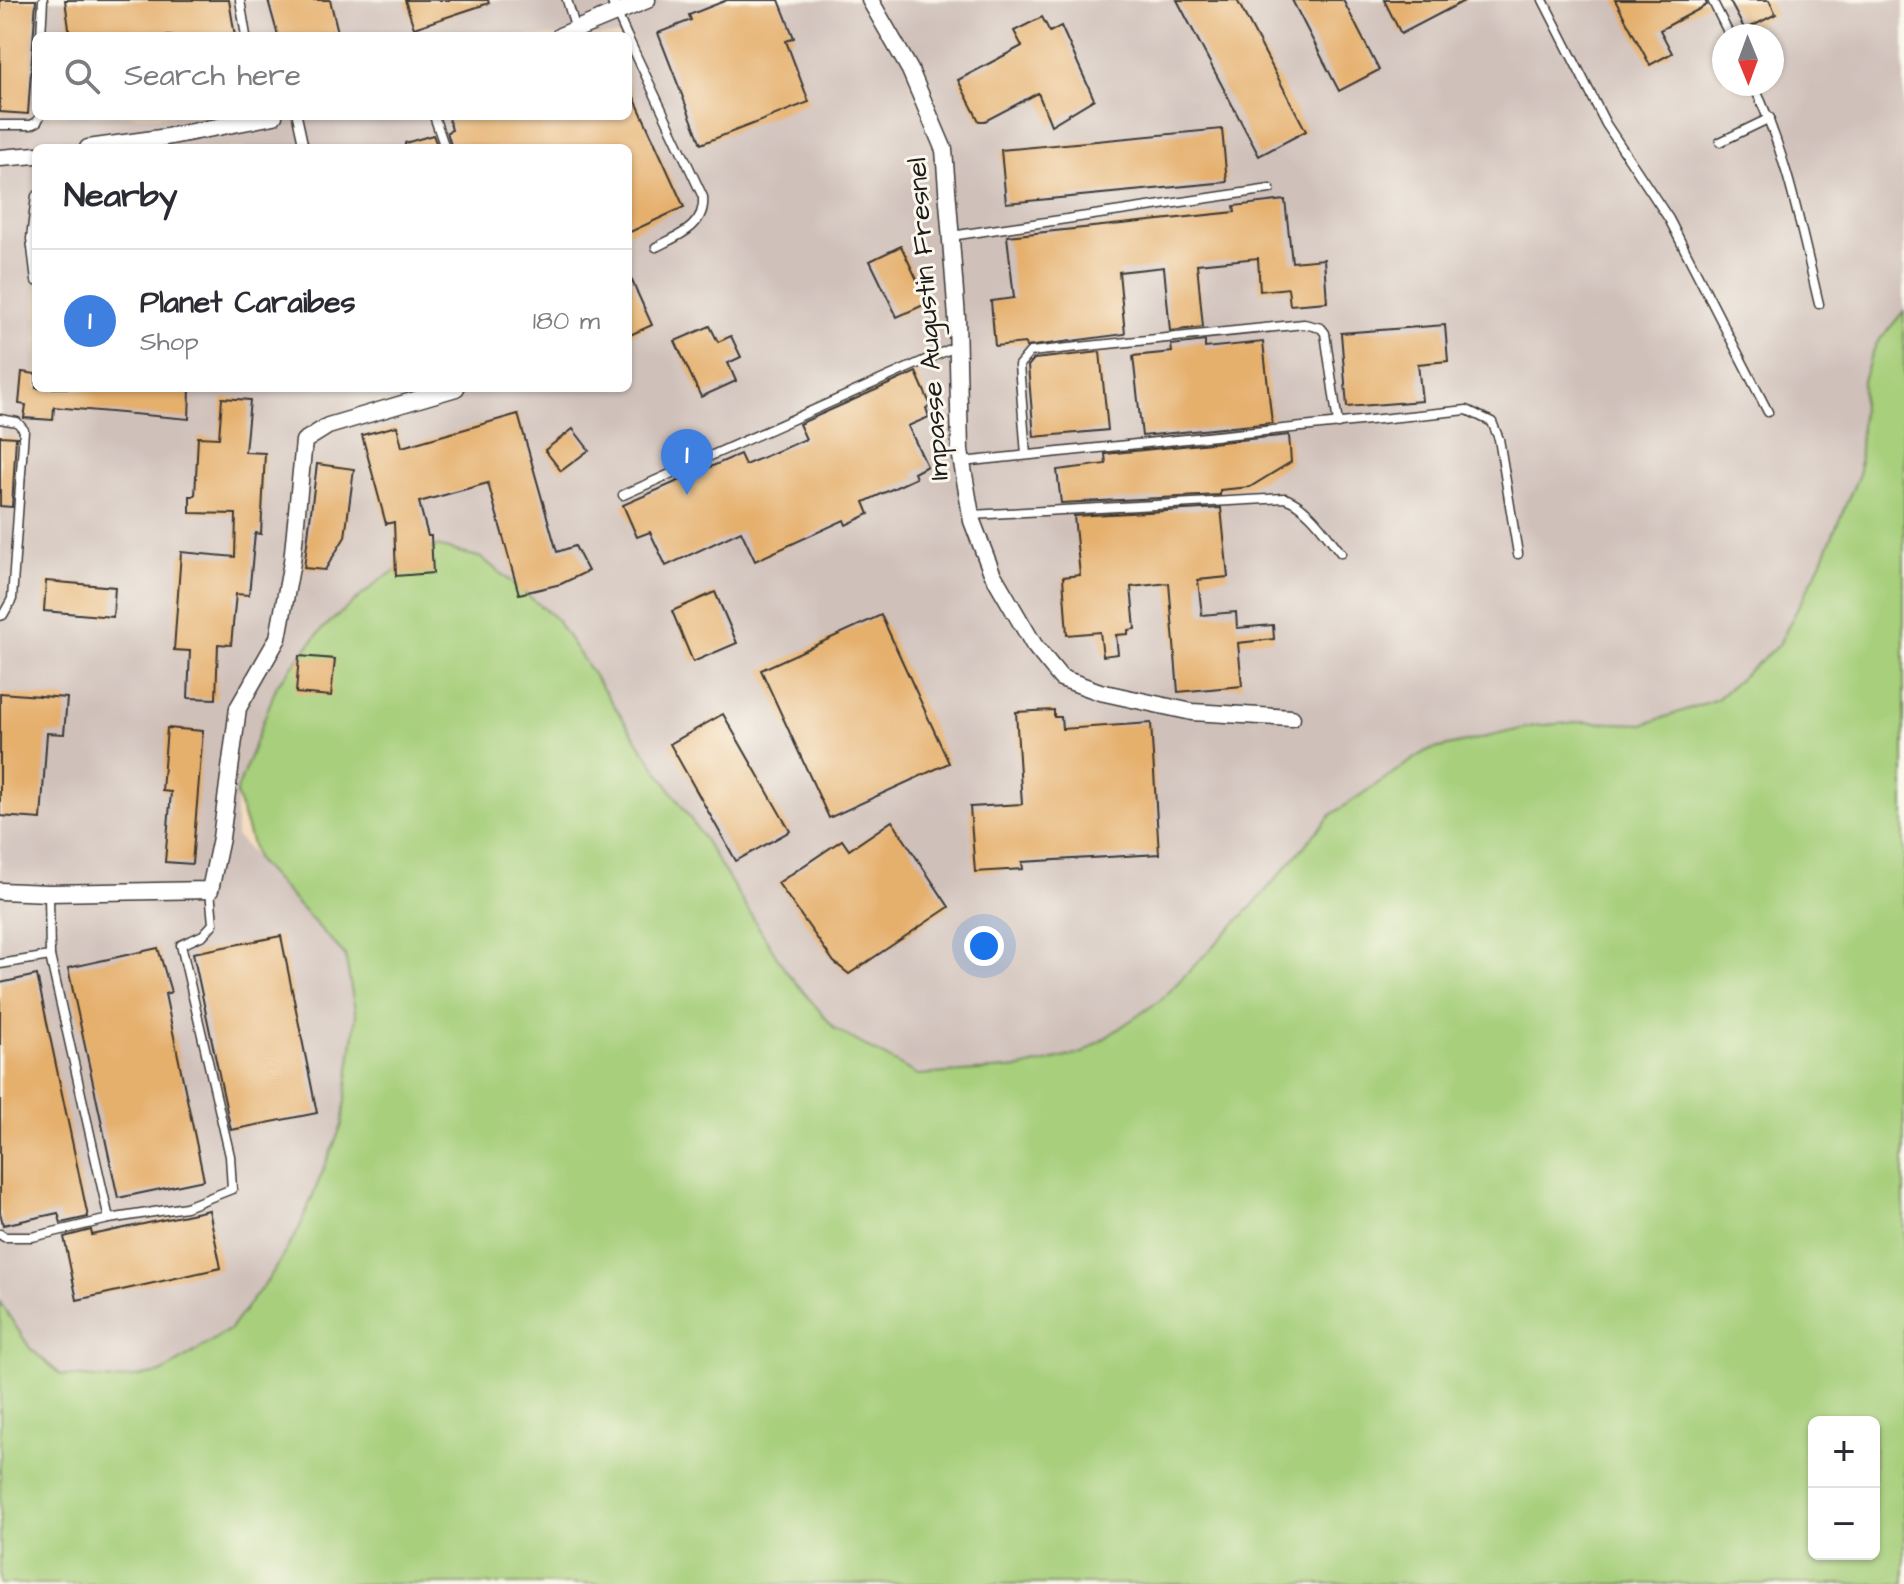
<!DOCTYPE html>
<meta charset="utf-8">
<style>
:root{--surface:#fff;--page:#f2f2f3;--text:#2b2b33;--muted:#7c7c81;--line:#e1e1e2;--accent:#db2777}
body{margin:0;font-family:"Architects Daughter",sans-serif;background:var(--page);color:var(--text)}
.controls{position:absolute;right:24px;bottom:24px;display:grid;overflow:hidden;border-radius:12px;box-shadow:0 2px 6px #0004}
.controls button{width:72px;height:72px;display:grid;place-items:center;padding:0;border:0;border-bottom:2px solid var(--line);background:var(--surface);color:var(--text);font:40px sans-serif}
.compass{position:absolute;left:1712px;top:24px;width:72px;height:72px;border-radius:50%;background:var(--surface);box-shadow:0 2px 6px #0004;rotate:179deg}
.you{position:absolute;left:984px;top:946px;width:28px;height:28px;margin:-20px;border:6px solid #fff;border-radius:50%;background:#1a73e8;box-shadow:0 0 0 12px #1a73e833}
.badge{display:grid;place-items:center;width:52px;height:52px;border-radius:50%;background:var(--accent);color:#fff;font-size:26px;font-weight:700}
.pin{position:absolute;translate:-50% -66px;filter:drop-shadow(0 2px 4px #0008)}
.pin::after{content:'';position:absolute;top:42px;width:28px;height:24px;background:inherit;clip-path:polygon(0 0,100% 0,50% 100%)}
.list{margin:0;padding:0;list-style:none}
h2{display:flex;justify-content:space-between;align-items:center;height:104px;margin:0;padding:0 32px;font-size:34px}
h2 small{font-size:26px;font-weight:400;color:var(--muted)}
.list li{display:grid;grid-template-columns:52px 1fr auto;gap:24px;align-items:center;box-sizing:border-box;height:144px;padding:0 32px;border-top:2px solid var(--line)}
.list b{display:block;font-size:30px;white-space:nowrap}
.list p{margin:0;font-size:26px;white-space:nowrap;color:var(--muted)}
.list em{font-size:26px;font-style:normal;color:var(--muted)}
.icon{flex:none;width:44px;height:44px;fill:none;stroke:currentColor;stroke-width:2;stroke-linecap:round;stroke-linejoin:round}
.map{position:relative;flex:none;width:1904px;height:1584px;overflow:hidden}
.search{position:absolute;background:var(--surface);box-shadow:0 2px 6px #0004;left:32px;top:32px;width:600px;height:88px;display:flex;align-items:center;gap:20px;box-sizing:border-box;padding:0 28px;border-radius:12px;color:var(--muted);font-size:30px}
.panel{position:absolute;background:var(--surface);box-shadow:0 2px 6px #0004;left:32px;top:144px;width:600px;height:248px;border-radius:12px}
.map>svg:first-child{display:block}
.industrial{fill:#cfc0ba;fill-rule:evenodd}
.green{fill:#a7cf7b;stroke:#62764c;stroke-width:2;fill-rule:evenodd}
.building{fill:#e5af6c}
.lines{fill:none;stroke-linecap:round;stroke-linejoin:round}
.service-casing{stroke:#3c3935;stroke-width:11}
.minor-casing{stroke:#3c3935;stroke-width:19}
.service{stroke:#fff;stroke-width:8}
.minor{stroke:#fff;stroke-width:16}
.labels{text-anchor:middle;dominant-baseline:central;stroke-width:6;stroke-linejoin:round;paint-order:stroke}
.street-label{font-size:28px;fill:#1c1c1c;stroke:#fbf7ec}
</style>
<div class="map">
<svg width="1904" height="1584" viewBox="0 0 1904 1584">
<rect width="100%" height="100%" fill="#fbf7ec"/>
<filter id="ink" filterUnits="userSpaceOnUse"><feTurbulence type="fractalNoise" baseFrequency=".0125" numOctaves="2"/><feDisplacementMap in="SourceGraphic" scale="16" xChannelSelector="R" yChannelSelector="G"/><feConvolveMatrix kernelMatrix="1 2 1 2 8 2 1 2 1" color-interpolation-filters="sRGB"/></filter>
<filter id="wash" filterUnits="userSpaceOnUse"><feTurbulence type="fractalNoise" baseFrequency=".006" numOctaves="4" result="noise"/><feDisplacementMap in="SourceGraphic" scale="32" xChannelSelector="R" yChannelSelector="G"/><feGaussianBlur stdDeviation="1.8" result="paint"/><feColorMatrix in="noise" values="0 0 0 0 0 0 0 0 0 0 0 0 0 0 0 0 0 1.4 0 .05"/><feComposite in="paint" operator="in"/></filter>
<g filter="url(#wash)">
<rect width="100%" height="100%" fill="#f4dec1"/>
<path class="industrial" d="M0 0H1904V311L1876 344 1863 380 1859 474 1819 567 1779 644 1717 699 1645 724 1580 722 1534 726 1331 815 1256 902 1162 999 1083 1053 1021 1068 918 1075 835 1029 786 971 702 836 555 618 236 793V836L346 955 356 1016 342 1125 299 1229 270 1277 229 1330 161 1373 115 1380 61 1375 30 1348 0 1302ZM36 36H628V116H36ZM1724 36H1772V84H1724ZM36 148H628V388H36Z"/>
<path class="green" d="M1904 311V1584H0V1302L30 1348 61 1375 115 1380 161 1373 229 1330 270 1277 299 1229 342 1125 356 1016 345 955 257 861 236 793 277 685 322 629 380 580 437 546 482 558 555 618 702 836 786 971 835 1029 918 1075 1021 1068 1083 1053 1162 999 1256 902 1331 815 1426 751 1534 726 1580 722 1645 724 1717 699 1779 644 1819 567 1859 474 1863 380 1876 344ZM1814 1422H1874V1554H1814Z"/>
<g id="blocks">
<g class="building">
<path d="M0 0H36L28 114 0 112Z"/>
<path d="M65 0H229L235 36H70Z"/>
<path d="M268 0H330L339 36H278Z"/>
<path d="M405 0H488L489 3 414 28Z"/>
<path d="M727 0H779L794 38 786 41 809 102 701 144 658 33 691 20 689 15Z"/>
<path d="M1177 0H1237L1306 131 1259 156Z"/>
<path d="M1292 0H1343L1379 70 1339 91Z"/>
<path d="M1384 0H1466L1401 34Z"/>
<path d="M1615 0H1705L1707 5 1660 30 1672 53 1650 65Z"/>
<path d="M1729 0H1769L1776 14 1745 30Z"/>
<path d="M1042 17 1050 32 1061 26 1094 99 1051 125 1038 93 985 121H979L958 80 1022 46 1014 31Z"/>
<path d="M628 84 684 207 628 233V148H452L447 132 452 130 448 116H628Z"/>
<path d="M1222 129 1227 182 1006 203 1001 150Z"/>
<path d="M433 135 438 148H405V143Z"/>
<path d="M1285 200 1292 262 1324 259 1327 302 1290 305 1288 288 1260 291 1258 258 1197 264 1203 327 1170 331 1164 267 1119 272 1125 334 1026 347 1025 343 995 346 991 301 1014 298 1007 236 1235 212 1234 206Z"/>
<path d="M901 246 928 303 897 317 870 261Z"/>
<path d="M628 272 652 325 628 336Z"/>
<path d="M1445 325 1448 361 1418 364 1422 401 1347 407 1341 333Z"/>
<path d="M710 326 718 342 731 336 741 357 728 363 736 381 701 397 675 341Z"/>
<path d="M1205 341V348L1263 342 1272 423 1142 436 1133 356 1172 352 1171 345Z"/>
<path d="M1100 352 1108 430 1034 437 1028 366 1034 359Z"/>
<path d="M22 372 36 374V388H190L189 419 54 407 53 420 24 418 26 405 19 404Z"/>
<path d="M916 372 931 406 926 408 929 417 908 426 927 466 914 473 916 478 864 502 869 514 846 525 844 520 755 561 741 531 666 566 650 532 637 537 623 505 740 454 745 465 806 439 799 424Z"/>
<path d="M222 398 250 400 245 452 265 453 261 534 255 533 249 595 236 594 231 645 218 644 216 699 188 698 190 651 174 650 181 552 235 557 236 514 190 513V496H195L198 437 219 438Z"/>
<path d="M518 414 557 552 575 546 588 571 561 584 519 594 488 483 419 502 428 536H431L433 573 396 576 394 522 386 524 362 435 397 426 402 447Z"/>
<path d="M573 429 589 450 561 471 545 450Z"/>
<path d="M1289 435 1291 462 1250 487 1220 490V495L1061 503 1057 470 1106 464 1105 454Z"/>
<path d="M0 436 16 437 12 507 0 506Z"/>
<path d="M317 464 354 469 345 537 325 570 304 568Z"/>
<path d="M1221 508 1228 577 1198 580 1202 615 1236 612 1237 628 1273 625 1274 639 1238 643 1242 686 1178 692 1169 583 1131 587 1135 629 1128 630V634L1116 635 1118 654 1103 656 1100 632 1067 635 1063 577 1080 575 1074 516Z"/>
<path d="M46 581 115 587 113 617 44 611Z"/>
<path d="M715 592 737 643 693 662 672 611Z"/>
<path d="M881 615 949 763 829 818 761 670Z"/>
<path d="M299 656 335 659 331 696 296 693Z"/>
<path d="M0 693 67 698 64 734 47 733 41 819 0 816Z"/>
<path d="M1054 710V717H1061L1062 729 1151 723 1159 854 1022 862 1023 869 975 872 970 807 1022 804 1016 712Z"/>
<path d="M723 714 790 831 736 861 670 744Z"/>
<path d="M167 728 203 731 192 864 165 862 171 792 162 791Z"/>
<path d="M892 821 949 907 849 974 834 962 778 883 842 840 849 850Z"/>
<path d="M281 936 317 1113 231 1130 193 953Z"/>
<path d="M158 948 171 992 165 994 204 1180 118 1198 68 968Z"/>
<path d="M37 975 88 1217 61 1223 58 1213 3 1225 0 1212V983Z"/>
<path d="M209 1210 221 1268 77 1300 64 1237 91 1230 92 1235Z"/>
</g>
</g>
</g>
<g filter="url(#ink)">
<use href="#blocks" fill-opacity="0" stroke="#3c3935" stroke-width="2"/>
<g class="lines">
<g class="service-casing">
<g id="service">
<path d="M240 0 246 36"/>
<path d="M567 0 576 30"/>
<path d="M611 0 627 36"/>
<path d="M1543 0 1606 124 1669 219 1768 412"/>
<path d="M1712 0 1730 36"/>
<path d="M41 36 43 0"/>
<path d="M628 38 703 197C706 226 678 236 656 247"/>
<path d="M1753 84C1787 154 1801 229 1819 304"/>
<path d="M297 116 304 148"/>
<path d="M434 116 445 148"/>
<path d="M0 125H31L37 122 40 116"/>
<path d="M1720 142 1770 118"/>
<path d="M36 196 31 239 36 281"/>
<path d="M951 236 1270 189"/>
<path d="M0 419 17 422 24 430 12 599 3 615 0 616"/>
<path d="M1026 455 1019 365 1030 352 1304 324 1321 328 1325 333 1338 424"/>
<path d="M962 462 1467 410 1492 422 1499 439 1518 554"/>
<path d="M623 495 957 346"/>
<path d="M971 515 1285 498C1309 507 1325 533 1341 553"/>
<path d="M49 894 50 956 109 1219"/>
<path d="M0 964 50 956"/>
<path d="M0 1234 4 1237H32L109 1219 186 1207 232 1189 230 1156 181 945 203 935 213 924 210 890"/>
</g>
</g>
<g class="minor-casing">
<g id="minor">
<path d="M870 0 910 70 944 150 957 318 960 451 972 521 992 573 1034 645 1061 678 1100 692 1192 712 1292 718"/>
<path d="M560 36 647 0"/>
<path d="M88 148 161 138 274 116"/>
<path d="M0 158 36 155"/>
<path d="M0 891 49 893 210 890 221 838 238 708 278 638 292 562 304 441 328 426 456 388"/>
</g>
</g>
<use href="#service" class="service"/>
<use href="#minor" class="minor"/>
</g>
</g>
<g class="labels">
<g class="street-label">
<text transform="translate(928 319) rotate(-94)">Impasse Augustin Fresnel</text>
</g>
</g>
</svg>
<div class="controls">
<button>+</button>
<button>−</button>
</div>
<svg class="compass" viewBox="-18 -18 36 36"><path d="M0-13l5 13h-10z" fill="#e53935"/><path d="M0 13l5-13h-10z" fill="#7c7c81"/></svg>
<div class="you"></div>
<div class="pin badge" style="left:687px;top:495px;background:#3f7fe0">1</div>
<div class="search"><svg class="icon" aria-label="search" viewBox="0 0 24 24"><circle cx="10" cy="10" r="6"/><path d="M15 15l6 6"/></svg>Search here</div>
<section class="panel">
<h2>Nearby<small></small></h2>
<ul class="list">
<li><span class="badge" style="background:#3f7fe0">1</span><div><b>Planet Caraibes</b><p>Shop</p></div><em>180 m</em></li>
</ul>
</section>
</div>
